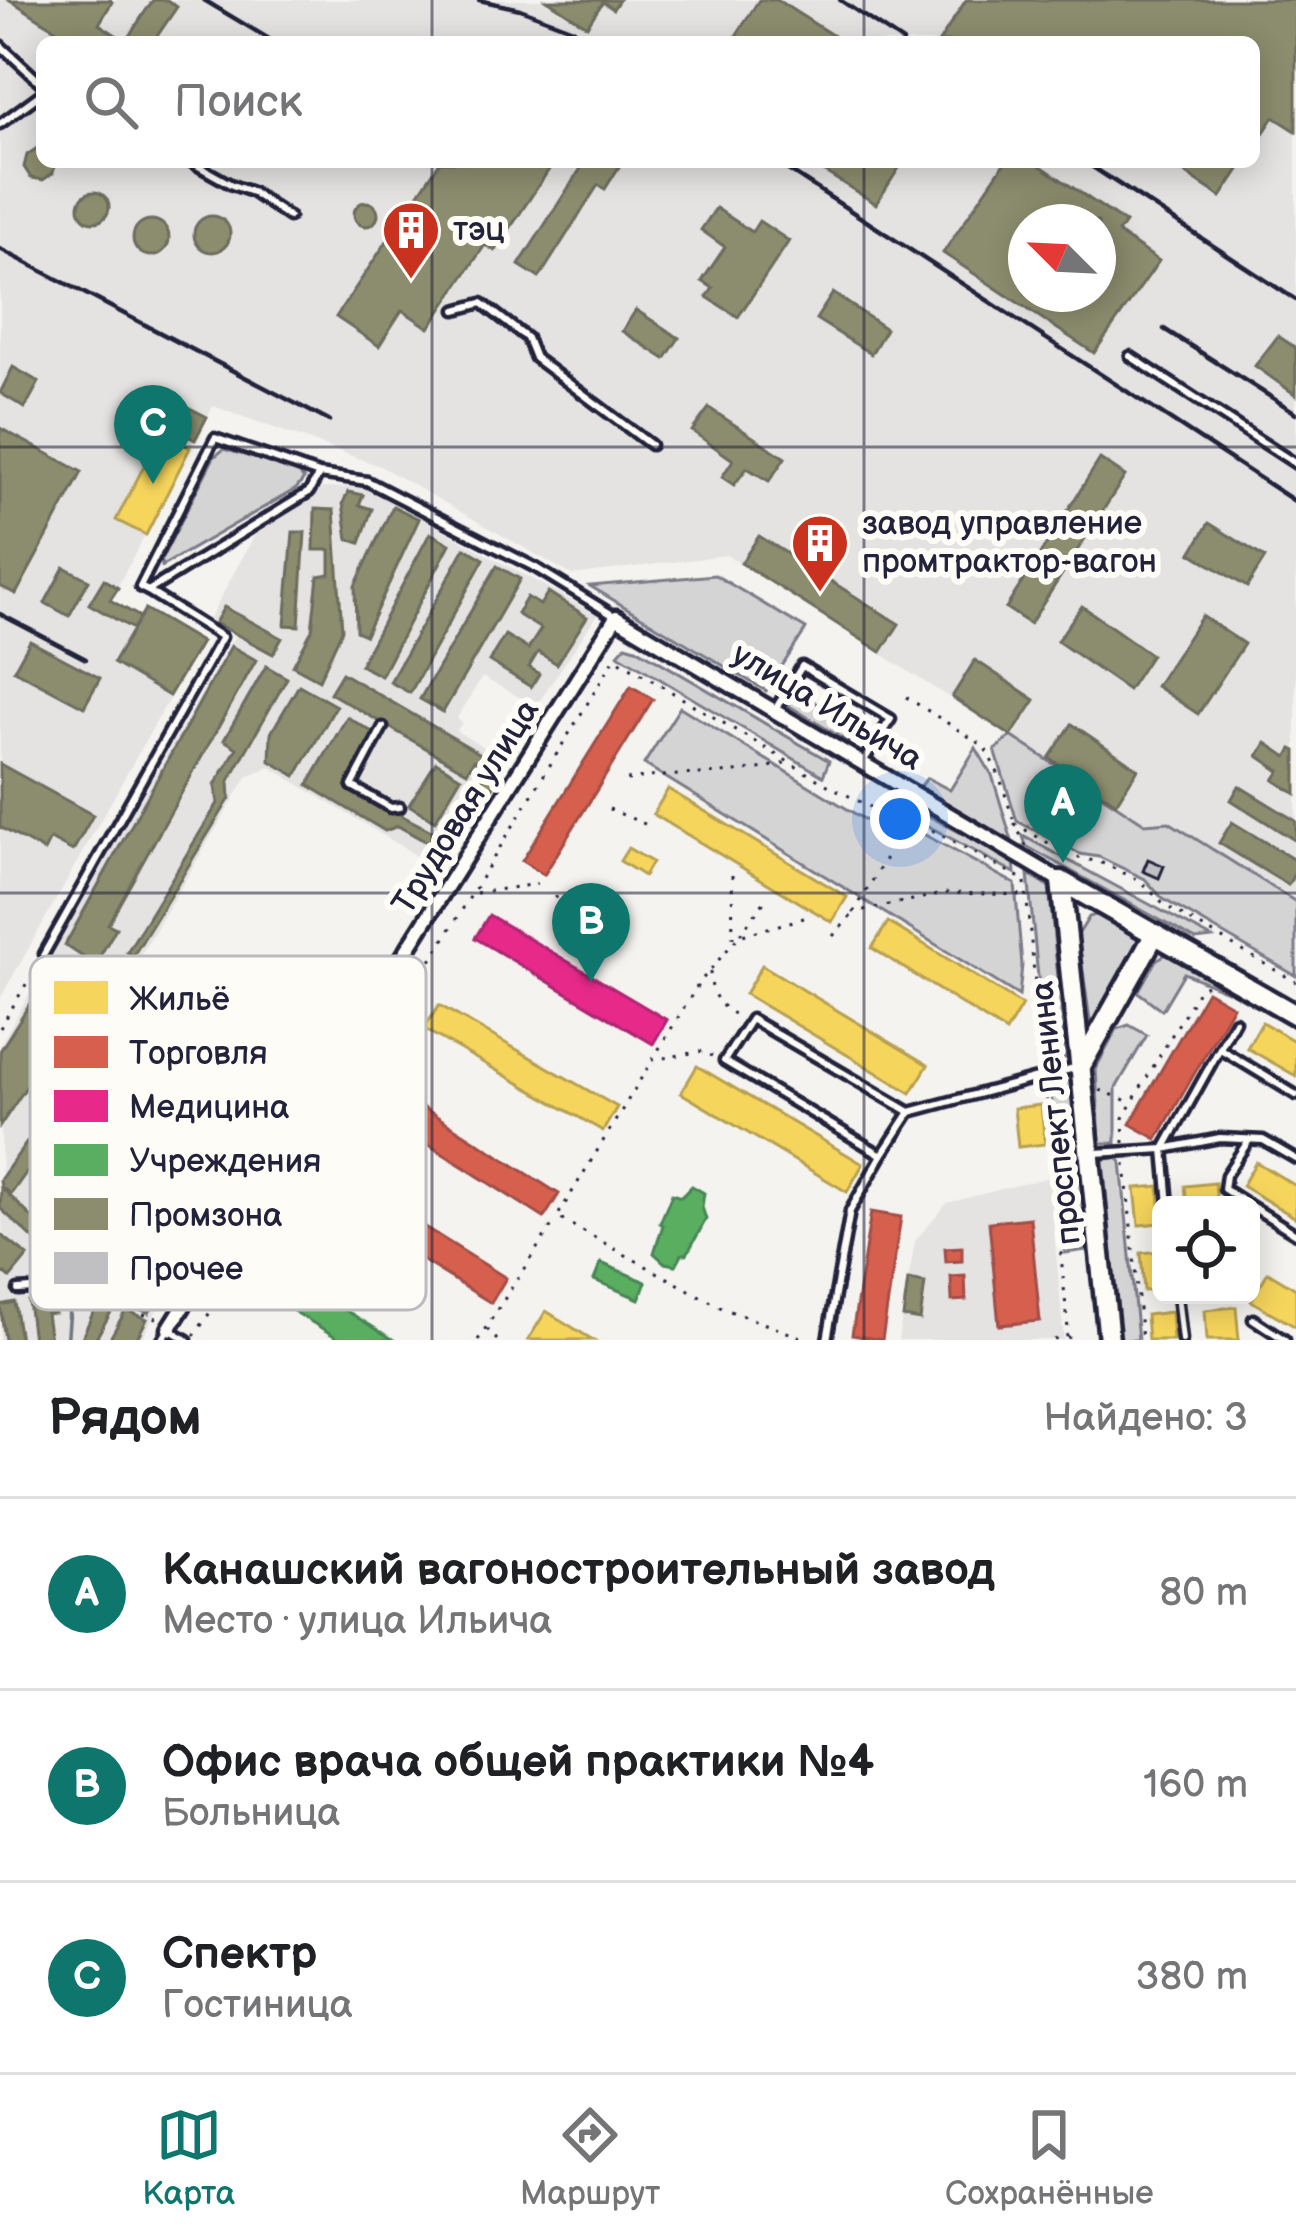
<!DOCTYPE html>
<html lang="ru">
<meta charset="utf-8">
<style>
:root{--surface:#fff;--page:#f6f6f6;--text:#202124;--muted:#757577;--line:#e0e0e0;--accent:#0f766e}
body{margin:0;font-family:"Balsamiq Sans",sans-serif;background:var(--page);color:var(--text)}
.controls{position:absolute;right:36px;bottom:36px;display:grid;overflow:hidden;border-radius:18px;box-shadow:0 6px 30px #0003}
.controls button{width:108px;height:108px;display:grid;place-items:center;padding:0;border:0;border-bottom:3px solid var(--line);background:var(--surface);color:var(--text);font:60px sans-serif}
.compass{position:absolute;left:1008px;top:204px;width:108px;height:108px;border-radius:50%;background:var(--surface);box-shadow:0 6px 30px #0003;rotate:294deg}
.you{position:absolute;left:900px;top:819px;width:42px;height:42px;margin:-30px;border:9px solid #fff;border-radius:50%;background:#1a73e8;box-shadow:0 0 0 18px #1a73e833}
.badge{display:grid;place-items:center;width:78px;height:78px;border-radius:50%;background:var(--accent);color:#fff;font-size:39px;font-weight:700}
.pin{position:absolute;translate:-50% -99px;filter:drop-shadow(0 3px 6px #0008)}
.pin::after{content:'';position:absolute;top:63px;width:42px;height:36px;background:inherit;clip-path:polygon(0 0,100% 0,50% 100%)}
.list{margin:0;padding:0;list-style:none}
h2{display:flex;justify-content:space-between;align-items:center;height:156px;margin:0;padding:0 48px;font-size:51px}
h2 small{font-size:39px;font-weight:400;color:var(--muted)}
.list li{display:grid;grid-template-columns:78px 1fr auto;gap:36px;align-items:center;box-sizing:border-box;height:192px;padding:0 48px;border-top:3px solid var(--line)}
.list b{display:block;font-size:45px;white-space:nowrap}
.list p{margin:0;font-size:39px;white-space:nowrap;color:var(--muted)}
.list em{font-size:39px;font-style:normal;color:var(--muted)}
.icon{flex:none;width:66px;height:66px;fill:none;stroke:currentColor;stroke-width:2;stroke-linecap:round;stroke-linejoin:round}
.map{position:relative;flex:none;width:1296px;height:1340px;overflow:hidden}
.search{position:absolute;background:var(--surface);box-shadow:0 6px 30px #0003;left:36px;right:36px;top:36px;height:132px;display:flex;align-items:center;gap:30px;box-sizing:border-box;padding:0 42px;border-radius:18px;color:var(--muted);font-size:45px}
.sheet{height:732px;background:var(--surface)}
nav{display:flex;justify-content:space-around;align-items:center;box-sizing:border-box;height:168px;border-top:3px solid var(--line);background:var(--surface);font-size:33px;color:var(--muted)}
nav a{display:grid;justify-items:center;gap:6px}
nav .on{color:var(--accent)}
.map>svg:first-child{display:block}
.built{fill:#e4e3e2;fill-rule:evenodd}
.green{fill:#d5d4d5;stroke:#7c7b88;stroke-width:3}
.homes{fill:#f6d55c;stroke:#b69f52;stroke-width:3}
.shops{fill:#d6604d;stroke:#a04d48;stroke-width:3}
.health{fill:#e7298a;stroke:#ac2772;stroke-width:3}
.public{fill:#5aae61;stroke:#498456;stroke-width:3}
.industry{fill:#8c8c6e;stroke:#6c6c5f;stroke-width:3;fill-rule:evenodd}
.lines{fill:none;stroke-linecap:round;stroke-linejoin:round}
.stream{stroke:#757582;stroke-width:4.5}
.building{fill:#c0bfc2;stroke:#22223b;stroke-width:3}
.lane-casing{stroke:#22223b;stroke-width:15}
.street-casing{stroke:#22223b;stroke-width:21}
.secondary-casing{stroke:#22223b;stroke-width:27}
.path{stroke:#22223b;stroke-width:3;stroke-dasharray:3 9;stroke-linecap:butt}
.lane{stroke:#fdfcf7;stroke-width:6}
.street{stroke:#fdfcf7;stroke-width:12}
.secondary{stroke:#fdfcf7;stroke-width:18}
.rail{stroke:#22223b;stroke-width:4.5}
.grid{fill:none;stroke:#22223b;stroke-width:3;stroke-opacity:0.55}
.labels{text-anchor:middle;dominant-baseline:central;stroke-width:12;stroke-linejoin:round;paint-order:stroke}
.poi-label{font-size:33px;fill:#22223b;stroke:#fdfcf7;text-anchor:start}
.street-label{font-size:33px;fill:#22223b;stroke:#fdfcf7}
.key{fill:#fdfcf7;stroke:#bbbbbf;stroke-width:3}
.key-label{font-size:33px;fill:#22223b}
</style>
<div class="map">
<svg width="1296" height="1340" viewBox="0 0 1296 1340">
<rect width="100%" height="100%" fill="#f4f3ef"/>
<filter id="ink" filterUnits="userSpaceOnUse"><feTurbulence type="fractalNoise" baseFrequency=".00833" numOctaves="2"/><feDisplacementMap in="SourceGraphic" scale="24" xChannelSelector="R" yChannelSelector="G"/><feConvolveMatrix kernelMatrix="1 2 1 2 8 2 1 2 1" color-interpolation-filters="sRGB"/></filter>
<g filter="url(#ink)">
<g class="built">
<path d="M0 0H1296V902L1169 822 1146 824 727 555 572 575 380 466 213 406 111 599 140 617 145 609 201 642 0 999ZM42 42H1254V162H42ZM1026 222H1098V294H1026Z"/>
<path d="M365 487 597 615 536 706 482 677 457 718 462 723 456 731 494 753 427 862 270 767 247 777 114 999 277 1105 193 1241 141 1340H0L3 1274 0 1045 235 635 209 619 258 529 323 488Z"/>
<path d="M1049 1177 1064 1340H898L915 1241 947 1203Z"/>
</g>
<g class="green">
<path d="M224 449 297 471 304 479 296 489 162 566 161 560 214 457Z"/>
<path d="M715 575 806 629 766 691 590 586Z"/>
<path d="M626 645 636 648 829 761 823 776 618 654Z"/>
<path d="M795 690 858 728 848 742 786 704Z"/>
<path d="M680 707 903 843 914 829 1015 884 1022 965 1019 996 644 764Z"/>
<path d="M1011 736 1145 824 1169 822 1296 902V976L1163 899 1145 879 1099 857 1080 854 1017 821 995 750Z"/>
<path d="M976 748 992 775 1012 841 920 787 927 778 950 790Z"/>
<path d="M923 813 1014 861 1015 873 919 821Z"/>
<path d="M1023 836 1212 938 1196 940 1026 846Z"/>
<path d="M1028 874 1049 887 1066 1058 1046 1059Z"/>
<path d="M1102 913 1135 931 1138 944 1091 1028 1078 935 1089 917Z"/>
<path d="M1173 950 1231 984 1227 991 1184 973 1162 1010 1138 992 1156 960Z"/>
<path d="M1129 1025 1147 1035 1116 1088V1143H1100L1096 1068 1117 1029Z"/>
<path d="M1066 1076 1072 1079 1087 1250 1065 1253 1050 1080Z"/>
<path d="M1116 1157 1121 1162 1138 1340H1120L1103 1160Z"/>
</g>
<g class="homes">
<path d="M161 433 190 448 146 535 116 520Z"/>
<path d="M668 789 847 897 832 922 653 814Z"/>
<path d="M628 848 652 862 644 876 620 861Z"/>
<path d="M597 897 614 909 604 925 586 913Z"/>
<path d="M888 922 1022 1005 1006 1032 872 948Z"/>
<path d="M762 965 928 1065 911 1093 745 994Z"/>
<path d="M439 1005 617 1107 603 1131 424 1029Z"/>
<path d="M1262 1022 1296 1042V1076L1247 1048Z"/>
<path d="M697 1066 863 1164 847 1192 681 1093Z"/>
<path d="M1041 1105 1045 1144 1018 1147 1014 1108Z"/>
<path d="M1256 1162 1296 1186V1218L1242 1186Z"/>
<path d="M1215 1183 1217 1205H1187L1185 1186Z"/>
<path d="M1159 1186 1161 1223 1139 1225 1135 1188Z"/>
<path d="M1161 1251V1290L1144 1291 1141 1253Z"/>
<path d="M1268 1272 1296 1289V1327L1251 1301Z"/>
<path d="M1236 1307 1239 1340H1207L1205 1310Z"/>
<path d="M546 1311 593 1340H528Z"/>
<path d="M1171 1312 1173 1340H1148L1146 1315Z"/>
</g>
<g class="shops">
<path d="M631 686 653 699 544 875 522 861Z"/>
<path d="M1207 991 1233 1006 1157 1139 1130 1124Z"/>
<path d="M386 1084 559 1194 544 1218 371 1108Z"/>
<path d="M332 1169 506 1278 491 1303 316 1194Z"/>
<path d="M871 1212 901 1217 882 1340 852 1335Z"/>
<path d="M1030 1218 1040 1321 999 1325 989 1222Z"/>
<path d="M962 1247V1261L946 1262 945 1248Z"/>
<path d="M965 1276 966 1300 952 1301 951 1277Z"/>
</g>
<path class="health" d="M489 915 667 1020 653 1044 475 938Z"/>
<g class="public">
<path d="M692 1186 704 1193 702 1207 706 1219 687 1254H682L676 1265 665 1263 654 1253 663 1225 660 1223 672 1194 681 1197Z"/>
<path d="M601 1263 646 1282 639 1299 594 1280Z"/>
<path d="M270 1264 394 1340H341L256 1288Z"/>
</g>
<g class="industry">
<path d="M10 0H110L112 2 99 24 127 42H62L66 36Z"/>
<path d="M153 0H167L177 7 153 42H132L127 39Z"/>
<path d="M547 0H619L613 9 603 2 587 26Z"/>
<path d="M759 0H777L843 42H732Z"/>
<path d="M966 0H1296V131L1274 117 1254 147V42H939Z"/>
<path d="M37 148 42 149V162H56L53 173 43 180 31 178 24 167 27 155Z"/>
<path d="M440 162H554L495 251 485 245 429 328 402 310 379 346 336 317Z"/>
<path d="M585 162H622L605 189 598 185 539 278 519 265Z"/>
<path d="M809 162H890L899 168 876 204Z"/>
<path d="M1005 162H1035L1125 223 1118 233 1159 261 1094 353 943 253ZM1026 222H1098V294H1026Z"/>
<path d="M1168 162H1244L1221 197Z"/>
<circle cx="94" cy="207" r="15"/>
<circle cx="366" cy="214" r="12"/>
<path d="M716 208 752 232 759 221 789 241 738 317 707 297 713 288 702 281 725 247 701 230Z"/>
<circle cx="212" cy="234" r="18"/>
<circle cx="151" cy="238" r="18"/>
<path d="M833 293 886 329 871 354 816 319Z"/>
<path d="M636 310 679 338 665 359 622 331Z"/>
<path d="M1278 336 1296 348V395L1255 366Z"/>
<path d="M13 367 39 382 25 408 0 393Z"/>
<path d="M184 405 207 417 195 440 172 427Z"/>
<path d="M709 408 785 458 769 481 747 468 734 485 722 477 733 460 692 431Z"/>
<path d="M0 428 82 472 16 594 0 586Z"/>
<path d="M1100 459 1125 476 1030 624 1006 608Z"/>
<path d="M348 492 363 495 359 505 372 509 360 543 348 539 343 503Z"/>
<path d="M393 506 419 519 365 635 356 631 355 586Z"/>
<path d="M315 509 334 510 342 630 319 680 293 666 312 630 318 576 330 574V550H314Z"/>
<path d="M1209 523 1265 558 1247 587 1191 553Z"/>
<path d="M293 532H305L299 626 285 625Z"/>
<path d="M430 533 450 544 381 676 360 665Z"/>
<path d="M759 536 899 624 881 652 741 563Z"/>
<path d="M465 548 484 559 410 693 390 682Z"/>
<path d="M497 566 520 579 443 712 420 699Z"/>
<path d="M64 567 89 580 69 616 45 603Z"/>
<path d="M104 579 118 588 110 600 140 617 133 629 89 604Z"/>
<path d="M548 592 587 617 557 664 538 652 529 667 539 674 531 687 489 661 505 635 528 649 541 629 517 614 527 597 540 605Z"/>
<path d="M1082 606 1151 655 1128 690 1057 641Z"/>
<path d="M224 607 282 638 273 654 215 623Z"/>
<path d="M145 609 201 642 169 696 113 663Z"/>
<path d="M1202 616 1244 644 1198 714 1156 686Z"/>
<path d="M30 641 100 678 84 707 14 670Z"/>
<path d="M231 646 256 660 108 924 116 928 95 965 65 945Z"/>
<path d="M975 660 1035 700 1011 736 952 697Z"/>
<path d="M266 666 287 678 229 781 230 798 133 956 127 952 218 803 215 785 237 748 224 740Z"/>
<path d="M342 673 484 756 480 763 474 760 467 772 330 693Z"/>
<path d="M299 685 336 706 296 776 270 761 271 733Z"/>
<path d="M347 717 374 733 345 786 437 834 430 844 398 826 385 831 308 785Z"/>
<path d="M1072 724 1138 769 1116 803 1049 758Z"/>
<path d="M1266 743 1287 757 1292 749 1296 751V794L1274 780 1280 771 1258 756Z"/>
<path d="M436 762 461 777 435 821 409 805Z"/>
<path d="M0 764 93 815 73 851 50 839 44 851 0 827Z"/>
<path d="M491 765 502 772 490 793 478 786Z"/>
<path d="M1239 786 1296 821V841L1231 800Z"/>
<path d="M470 803 479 809 460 837 452 831Z"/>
<path d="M1232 822 1296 861V871L1288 885 1219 843Z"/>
<path d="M52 968 89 993 0 1126V1051Z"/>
<path d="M47 1114 74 1132 59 1153 46 1145 11 1194 1 1187 0 1180Z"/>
<path d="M1 1187 61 1246 51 1255 0 1208Z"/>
<path d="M0 1234 28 1256 10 1278 0 1270Z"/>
<path d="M169 1235 182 1239 188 1246 149 1313 129 1305 150 1262Z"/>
<path d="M908 1280 925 1283 920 1320 903 1317Z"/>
<path d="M53 1297 55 1313 46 1314 50 1340H33L28 1301Z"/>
<path d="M100 1297 115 1305 95 1340H81Z"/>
<path d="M14 1302 20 1340H5L0 1305Z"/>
<path d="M126 1310 147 1319 136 1340H109Z"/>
</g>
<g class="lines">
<g class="stream">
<path d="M38 1174 49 1192 78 1224 75 1253 69 1265"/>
<path d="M67 1340 71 1290"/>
</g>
</g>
<g class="building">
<path d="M514 715 528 724 511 750 498 741Z"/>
<path d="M1148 859 1164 866 1159 878 1143 871Z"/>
</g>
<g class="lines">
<g class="lane-casing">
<g id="lane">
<path d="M0 45 42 84"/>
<path d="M0 124 42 93"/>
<path d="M191 162 232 185 252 192 289 217"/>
<path d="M456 310 482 303 527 338 535 358 651 445"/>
<path d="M1130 356 1296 464"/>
<path d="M319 474 309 492 148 591 140 587 215 438 319 474 367 481 536 568 616 617"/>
<path d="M776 708 802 666 891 719 864 760"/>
<path d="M383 727 352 786 391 808 400 807"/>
<path d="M44 954 222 637 148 591"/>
<path d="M1222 1050 1296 1095"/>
<path d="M910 1112 882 1155 724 1061 751 1019 910 1112 1078 1067"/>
<path d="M1249 1140 1226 1175 1224 1189 1249 1205"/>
<path d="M1095 1153 1164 1149 1220 1138 1263 1140 1296 1159"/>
<path d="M1169 1205 1164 1149 1235 1021"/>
<path d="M1251 1206 1296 1234"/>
<path d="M18 1290C88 1287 121 1267 164 1212L220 1243"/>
<path d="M1177 1295 1182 1340"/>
<path d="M1253 1319 1285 1340"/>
<path d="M162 1340 169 1329 187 1340"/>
<path d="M827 1340 850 1211 882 1155"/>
</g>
</g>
<g class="street-casing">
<path id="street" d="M169 1329 616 617 1061 881"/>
</g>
<g class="secondary-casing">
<g id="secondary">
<path d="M1061 881 1109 1340"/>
<path d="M1061 881 1296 1015"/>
<path d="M1081 1066 1155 934"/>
</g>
</g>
<g class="path">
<path d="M906 697 984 746 999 775 1014 822"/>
<path d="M627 780C679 771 734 778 785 763"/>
<path d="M609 809 652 827"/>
<path d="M904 827 854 912 947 893 1026 895"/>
<path d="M1026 846 1015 824 1073 857 1100 862 1141 881 1164 905 1296 982"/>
<path d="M732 875 733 939"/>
<path d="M1025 882 1043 1063"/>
<path d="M476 893 537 884"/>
<path d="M556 896 560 945"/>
<path d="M804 918 739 936 699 983 557 1217 722 1308 806 1339"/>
<path d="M740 934 768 897"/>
<path d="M833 936 853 914"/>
<path d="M710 972C711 994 718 1007 738 1016"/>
<path d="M97 992 116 1008 122 1022"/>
<path d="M0 1028 40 961"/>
<path d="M652 1060 703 1051 712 1056"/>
<path d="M1045 1085 1069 1340"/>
<path d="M1100 1090 1130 1102"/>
<path d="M1124 1143 1123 1118 1199 989 1206 985"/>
<path d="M1125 1164 1142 1340"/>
<path d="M0 1285 10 1288"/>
<path d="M91 1285 132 1311 157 1318"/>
<path d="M0 1290H10"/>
<path d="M487 1329 497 1340"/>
<path d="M194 1336 284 1203 615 658 822 782 905 825 913 820 1024 880"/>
<path d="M478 1340 556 1219"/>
<path d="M1054 1340 1069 1335"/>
</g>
<use href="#lane" class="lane"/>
<use href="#street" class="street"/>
<use href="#secondary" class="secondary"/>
<g class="rail">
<path d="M204 0 274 42"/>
<path d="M479 0 520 9 573 29"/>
<path d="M840 0 903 42"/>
<path d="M776 162 1296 502"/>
<path d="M1085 162 1296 300"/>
<path d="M0 249 329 421"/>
<path d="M1164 329 1296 413"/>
<path d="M0 614 86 659"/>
</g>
</g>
</g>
<path class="grid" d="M432 0V42M864 0V42M432 162V1340M864 162V1340M0 447H1296M0 893H1296"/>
<defs>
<g id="building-pin" transform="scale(3)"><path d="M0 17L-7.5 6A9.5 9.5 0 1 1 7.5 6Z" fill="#c8321e" stroke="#fdfcf7"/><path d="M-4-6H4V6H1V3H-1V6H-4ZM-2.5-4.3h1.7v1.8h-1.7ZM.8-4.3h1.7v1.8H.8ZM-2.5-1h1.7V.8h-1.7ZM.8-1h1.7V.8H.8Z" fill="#fff"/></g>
</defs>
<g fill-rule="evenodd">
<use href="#building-pin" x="411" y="230"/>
<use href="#building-pin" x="820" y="543"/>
</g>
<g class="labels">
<g class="poi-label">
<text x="453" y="230">тэц</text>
<text x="862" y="524">завод управление<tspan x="862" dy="38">промтрактор-вагон</tspan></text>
</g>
<g class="street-label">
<text transform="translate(827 707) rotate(31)">улица Ильича</text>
<text transform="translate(466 807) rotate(-58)">Трудовая улица</text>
<text transform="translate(1056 1113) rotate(-96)">проспект Ленина</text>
</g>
</g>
<rect x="30" y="956" width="396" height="354" rx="18" class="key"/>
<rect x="54" y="981" width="54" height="33" fill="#f6d55c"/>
<rect x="54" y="1036" width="54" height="32" fill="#d6604d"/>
<rect x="54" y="1090" width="54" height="32" fill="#e7298a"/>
<rect x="54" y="1144" width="54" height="32" fill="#5aae61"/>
<rect x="54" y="1198" width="54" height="32" fill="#8c8c6e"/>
<rect x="54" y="1252" width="54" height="32" fill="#c0bfc2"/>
<g class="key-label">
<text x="129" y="1010">Жильё</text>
<text x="129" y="1064">Торговля</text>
<text x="129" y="1118">Медицина</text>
<text x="129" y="1172">Учреждения</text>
<text x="129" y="1226">Промзона</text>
<text x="129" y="1280">Прочее</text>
</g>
</svg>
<div class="controls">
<button><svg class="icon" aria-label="locate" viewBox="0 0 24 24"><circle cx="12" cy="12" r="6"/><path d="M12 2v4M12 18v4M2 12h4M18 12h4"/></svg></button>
</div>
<svg class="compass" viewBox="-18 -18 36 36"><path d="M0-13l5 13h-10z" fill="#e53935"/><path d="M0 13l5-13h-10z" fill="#757577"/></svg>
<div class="you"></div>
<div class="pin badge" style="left:1063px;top:863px">A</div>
<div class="pin badge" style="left:591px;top:982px">B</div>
<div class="pin badge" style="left:153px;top:484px">C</div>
<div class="search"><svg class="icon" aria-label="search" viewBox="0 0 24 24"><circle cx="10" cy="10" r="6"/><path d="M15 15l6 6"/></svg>Поиск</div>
</div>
<section class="sheet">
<h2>Рядом<small>Найдено: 3</small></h2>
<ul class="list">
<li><span class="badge">A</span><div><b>Канашский вагоностроительный завод</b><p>Место · улица Ильича</p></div><em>80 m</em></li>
<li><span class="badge">B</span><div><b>Офис врача общей практики №4</b><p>Больница</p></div><em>160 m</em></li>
<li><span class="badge">C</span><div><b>Спектр</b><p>Гостиница</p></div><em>380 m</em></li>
</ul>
</section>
<nav>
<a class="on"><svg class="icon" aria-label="map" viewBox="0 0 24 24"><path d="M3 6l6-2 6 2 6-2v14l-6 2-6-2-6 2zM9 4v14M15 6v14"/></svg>Карта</a>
<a><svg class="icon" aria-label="directions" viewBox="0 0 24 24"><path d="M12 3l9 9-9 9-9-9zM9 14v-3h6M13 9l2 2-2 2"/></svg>Маршрут</a>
<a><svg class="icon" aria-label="saved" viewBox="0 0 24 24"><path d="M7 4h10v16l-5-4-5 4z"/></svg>Сохранённые</a>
</nav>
